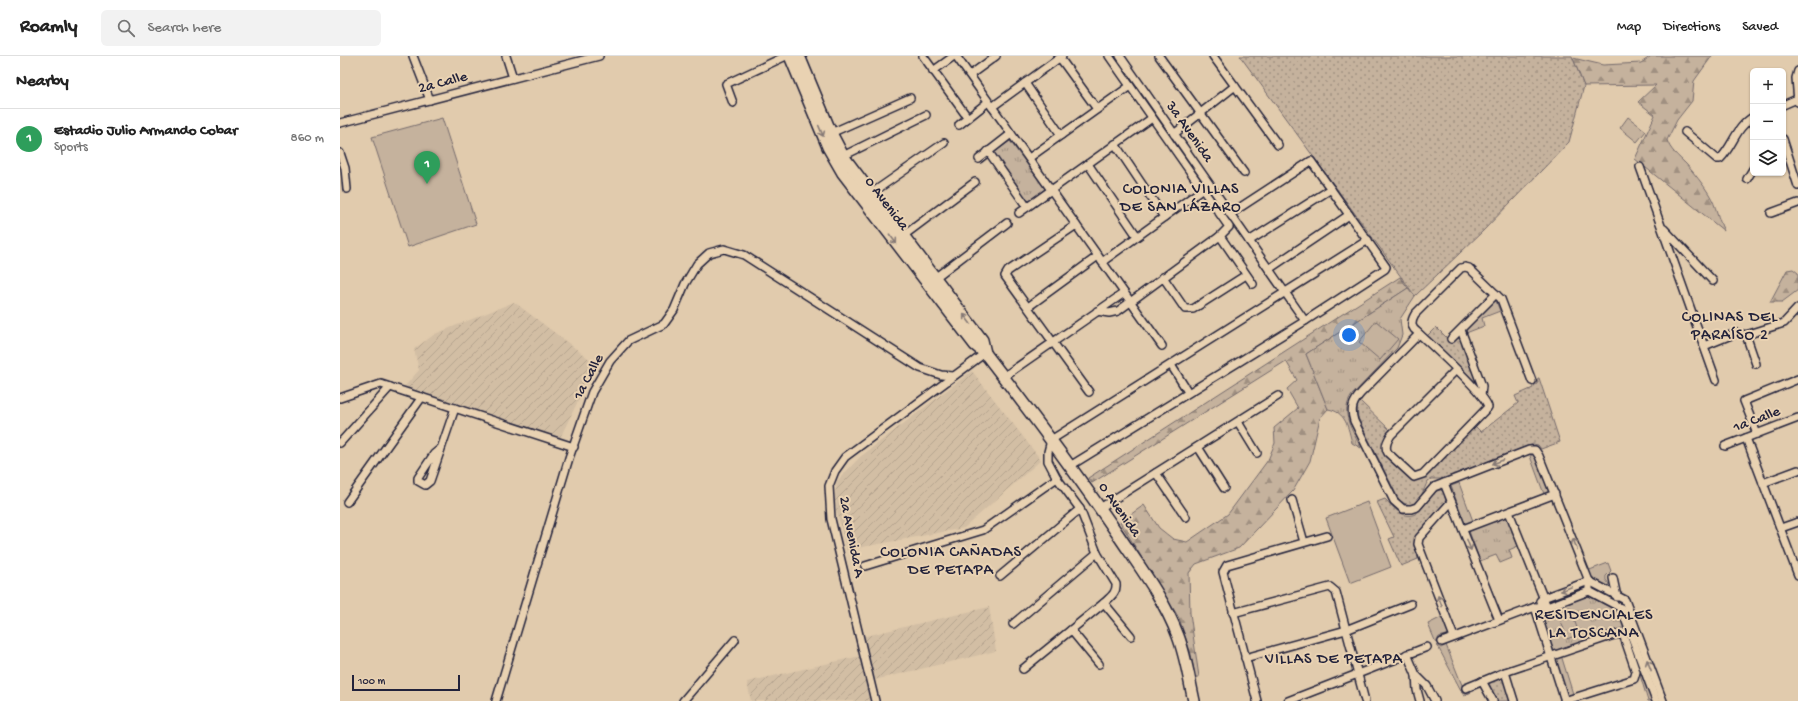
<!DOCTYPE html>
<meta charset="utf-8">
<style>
:root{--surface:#fff;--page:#f2f2f2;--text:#222;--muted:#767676;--line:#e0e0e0;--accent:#111827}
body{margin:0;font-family:"Gochi Hand",sans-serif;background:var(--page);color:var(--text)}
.controls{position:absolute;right:12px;top:12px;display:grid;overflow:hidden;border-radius:6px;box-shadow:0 1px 3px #0004}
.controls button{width:36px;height:36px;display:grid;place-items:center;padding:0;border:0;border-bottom:1px solid var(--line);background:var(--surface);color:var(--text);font:20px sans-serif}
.scale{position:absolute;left:12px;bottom:10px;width:108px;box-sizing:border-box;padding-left:4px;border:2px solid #22223b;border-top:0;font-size:11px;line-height:14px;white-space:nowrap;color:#22223b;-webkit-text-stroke:3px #e9d2b2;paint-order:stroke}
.you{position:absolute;left:1009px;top:279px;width:14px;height:14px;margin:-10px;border:3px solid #fff;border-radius:50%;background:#1a73e8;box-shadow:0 0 0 6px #1a73e833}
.badge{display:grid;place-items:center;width:26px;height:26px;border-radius:50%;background:var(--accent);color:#fff;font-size:13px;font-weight:700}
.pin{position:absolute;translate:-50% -33px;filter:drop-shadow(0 1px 2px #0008)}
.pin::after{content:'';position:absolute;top:21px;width:14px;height:12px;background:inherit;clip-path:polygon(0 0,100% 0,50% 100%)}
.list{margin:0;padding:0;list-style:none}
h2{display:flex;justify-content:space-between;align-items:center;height:52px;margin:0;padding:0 16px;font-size:17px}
h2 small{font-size:13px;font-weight:400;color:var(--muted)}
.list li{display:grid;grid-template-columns:26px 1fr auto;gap:12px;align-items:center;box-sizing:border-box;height:60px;padding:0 16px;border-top:1px solid var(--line)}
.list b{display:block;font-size:15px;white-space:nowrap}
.list p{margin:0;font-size:13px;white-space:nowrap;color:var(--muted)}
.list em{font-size:13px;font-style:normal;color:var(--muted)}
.icon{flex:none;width:22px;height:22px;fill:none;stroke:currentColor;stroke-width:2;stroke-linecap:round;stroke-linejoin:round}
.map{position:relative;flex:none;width:1458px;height:645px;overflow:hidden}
header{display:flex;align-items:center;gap:24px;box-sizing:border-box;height:56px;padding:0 20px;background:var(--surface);border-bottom:1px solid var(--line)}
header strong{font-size:19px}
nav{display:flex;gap:22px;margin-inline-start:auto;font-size:14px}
.search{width:280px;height:36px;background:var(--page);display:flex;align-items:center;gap:10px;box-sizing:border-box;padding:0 14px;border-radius:6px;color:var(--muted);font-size:15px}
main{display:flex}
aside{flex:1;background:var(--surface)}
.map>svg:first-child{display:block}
.industrial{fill:url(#industrial-furrows)}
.grass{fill:url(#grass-dots);stroke:#746a6c}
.forest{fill:url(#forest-firs);stroke:#746a6c}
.park{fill:url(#park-tufts);stroke:#746a6c}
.garden{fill:#c5b29d;stroke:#746a6c}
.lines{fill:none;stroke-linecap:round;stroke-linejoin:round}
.minor-casing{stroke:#22223b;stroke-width:10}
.secondary-casing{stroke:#22223b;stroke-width:14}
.minor{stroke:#e9d2b2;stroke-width:7}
.secondary{stroke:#e9d2b2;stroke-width:11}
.oneway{stroke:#867a76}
.labels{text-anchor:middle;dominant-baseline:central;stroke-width:4;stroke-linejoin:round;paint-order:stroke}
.street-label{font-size:15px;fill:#22223b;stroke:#e9d2b2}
.neighbourhood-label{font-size:16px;letter-spacing:1px;fill:#22223b;stroke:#e9d2b2}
</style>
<header>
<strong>Roamly</strong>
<div class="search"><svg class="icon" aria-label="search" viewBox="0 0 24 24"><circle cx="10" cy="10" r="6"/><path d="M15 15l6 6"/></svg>Search here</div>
<nav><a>Map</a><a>Directions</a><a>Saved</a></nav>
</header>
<main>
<aside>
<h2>Nearby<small></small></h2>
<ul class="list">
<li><span class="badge" style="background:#2e9e5b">1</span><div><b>Estadio Julio Armando Cobar</b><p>Sports</p></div><em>860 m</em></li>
</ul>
</aside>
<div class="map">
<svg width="1458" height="645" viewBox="0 0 1458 645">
<defs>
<pattern id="industrial-furrows" width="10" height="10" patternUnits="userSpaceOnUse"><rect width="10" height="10" fill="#d2bea4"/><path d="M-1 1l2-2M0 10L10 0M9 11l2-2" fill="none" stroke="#b4a38e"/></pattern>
<pattern id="grass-dots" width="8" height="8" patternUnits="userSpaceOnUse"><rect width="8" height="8" fill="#c5b29d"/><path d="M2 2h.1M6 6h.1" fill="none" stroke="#a09081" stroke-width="1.8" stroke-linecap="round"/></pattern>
<pattern id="forest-firs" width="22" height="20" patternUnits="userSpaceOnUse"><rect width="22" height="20" fill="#c5b29d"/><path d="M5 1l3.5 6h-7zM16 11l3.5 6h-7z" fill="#a09081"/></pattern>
<pattern id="park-tufts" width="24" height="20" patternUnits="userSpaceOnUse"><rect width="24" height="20" fill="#c5b29d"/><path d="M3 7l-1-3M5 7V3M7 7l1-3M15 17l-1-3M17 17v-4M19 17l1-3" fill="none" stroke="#a09081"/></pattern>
</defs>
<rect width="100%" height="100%" fill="#e1cbad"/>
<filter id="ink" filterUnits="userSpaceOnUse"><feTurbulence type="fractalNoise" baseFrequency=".025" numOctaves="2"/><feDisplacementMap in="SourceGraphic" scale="8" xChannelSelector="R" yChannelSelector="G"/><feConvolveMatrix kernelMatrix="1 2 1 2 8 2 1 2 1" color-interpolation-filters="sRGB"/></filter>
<g filter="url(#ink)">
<g class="industrial">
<path d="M174 246 256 308 218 386 59 337 79 314 74 293 95 278Z"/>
<path d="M632 315 701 404 624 472 507 494 494 446 497 425 520 401Z"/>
<path d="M649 551 656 595 526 626 530 645H411L407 626 520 600 521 602 517 582Z"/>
</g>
<g class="grass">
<path d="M900 0H1232L1244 30 1229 86 1143 175 1075 240Z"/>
<path d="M1096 271 1112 287 1117 282 1121 283 1138 328 1087 280Z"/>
<path d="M1198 322H1199L1201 328 1220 386 1201 393 1198 389 1193 388 1103 423H1091L1088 425C1083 434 1081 446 1070 449L1060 446 1018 362 1017 351 1020 345 1050 374 1043 388 1044 397 1071 423 1085 419 1135 370 1141 376 1178 347 1175 340 1193 332 1192 330 1197 328Z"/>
<path d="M1101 434 1104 437 1106 446 1075 482 1078 503 1061 510 1049 483 1054 481 1037 446 1045 443C1049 447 1054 453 1059 456 1082 471 1086 434 1101 434Z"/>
<path d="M1249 525V535L1207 551 1203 542Z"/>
<path d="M1165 616 1174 645H1153L1142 625Z"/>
</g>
<g class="forest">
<path d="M1311 0H1372L1354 25 1352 45 1337 64 1327 84C1330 94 1338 100 1346 108 1354 117 1363 128 1369 138 1377 151 1377 161 1384 175L1295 103 1315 59 1298 46 1316 29 1244 30 1233 2 1263 9 1301 7Z"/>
<path d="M1453 213 1458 217V234L1442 246H1430L1447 214Z"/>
<path d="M1060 221 1068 232 966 298 988 353 980 362 970 405 953 435 899 492 856 508 849 517 850 557 859 621H855L851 598 839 562 780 466 804 449 819 472 833 483 847 486 888 458 928 404 935 387 934 372 958 352 947 333 957 324 946 305 752 427 748 422Z"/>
</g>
<g class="park">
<path d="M670 85 705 133 688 146 653 97Z"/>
<path d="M1068 232 1075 240 1060 263 1062 279 1057 292 1012 339C999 357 1013 375 1021 392L1012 387C1008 371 1006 356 988 353L966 298Z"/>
<path d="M1167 460 1178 490 1169 494 1172 502 1160 507 1156 499 1140 505 1129 475Z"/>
<path d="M1247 539 1279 556 1285 571 1212 596 1201 556Z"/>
</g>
<g class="garden">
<path d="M1288 61 1306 75 1297 86 1280 72Z"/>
<path d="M102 62 136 168 68 191 32 81Z"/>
<path d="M1153 245H1156L1160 255 1142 262 1144 270 1126 277 1125 274Z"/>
<path d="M1036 265 1058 283 1040 304 1019 286Z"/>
<path d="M1194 398 1209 436 1204 438 1190 400Z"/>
<path d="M1119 427 1133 465 1125 468 1111 430Z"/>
<path d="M1027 446 1051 511 1010 527 986 462Z"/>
<path d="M1268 507 1271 515 1266 520V524L1269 528 1268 531 1250 521 1247 515Z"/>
<path d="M1230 551 1239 578 1227 583 1218 556Z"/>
<path d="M1102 561 1110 578 1099 581 1096 587 1088 568Z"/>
<path d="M1285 571 1313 645H1308Z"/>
<path d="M1097 589 1101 592 1106 589 1122 629 1121 635 1126 638 1131 636 1124 640Z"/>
<path d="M1221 599 1233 638 1226 641 1214 602Z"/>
</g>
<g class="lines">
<g class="minor-casing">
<g id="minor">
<path d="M73 0 90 44"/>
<path d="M166 0 173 22"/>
<path d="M583 0 628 62"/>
<path d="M616 0 822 290"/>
<path d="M780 0 965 265"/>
<path d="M819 0 904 117"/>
<path d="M873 0 938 89"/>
<path d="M720 2 757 53"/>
<path d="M593 15 614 0"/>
<path d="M1458 15 1456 22 1458 46"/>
<path d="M630 19 656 0"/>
<path d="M685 27 721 79"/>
<path d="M393 47 386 28 446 0"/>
<path d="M1443 49 1457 43"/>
<path d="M652 51 722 0"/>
<path d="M0 67 259 0"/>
<path d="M619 69 648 46"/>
<path d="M1345 76 1377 103H1380C1393 90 1396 71 1413 61"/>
<path d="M491 77 570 42"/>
<path d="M834 78 895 30"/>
<path d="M1443 83 1458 130"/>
<path d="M775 88 824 161"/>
<path d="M648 95 687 151"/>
<path d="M0 97 5 112 7 133"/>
<path d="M503 100 586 59"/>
<path d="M689 102 790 30"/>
<path d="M639 103 671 78"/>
<path d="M748 108 797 180"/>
<path d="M1300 111 1376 324"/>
<path d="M1407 123 1413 113"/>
<path d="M529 139 604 87"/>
<path d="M679 157 812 62"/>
<path d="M1431 157 1458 147"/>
<path d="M736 169 668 215 665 220 749 336"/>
<path d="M1324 173 1373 225"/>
<path d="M563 180 635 126"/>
<path d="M880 180 913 228"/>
<path d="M909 185 991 133"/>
<path d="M762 206 863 133"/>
<path d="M929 213 1009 159"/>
<path d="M823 221 845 253H853L906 219"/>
<path d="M592 224 667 167"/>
<path d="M688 251 758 200"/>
<path d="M757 255 769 257 778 255 880 180 889 171 769 0"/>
<path d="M1121 274 1142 330 1141 339"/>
<path d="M1079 278 1021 337C1013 346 1010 353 1014 365L1054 445 1063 453H1071L1077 451 1094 431 1189 394H1195L1199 400 1249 525V535"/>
<path d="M1406 279 1416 308"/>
<path d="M1111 283 1156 238"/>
<path d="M1364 290 1396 277 1406 279 1444 267 1458 252"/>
<path d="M831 309 848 336"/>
<path d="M1116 314 1051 379C1047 385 1044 391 1048 397L1074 421 1083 418 1148 351C1146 338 1087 285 1074 273 1070 268 1072 263 1075 258L1121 212 1125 211 1129 212 1161 243 1192 325"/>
<path d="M663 321 784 237"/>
<path d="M0 342 41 328 234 391"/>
<path d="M898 366 917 397"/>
<path d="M1417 378 1404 345 1458 323"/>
<path d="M1406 382 1458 519"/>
<path d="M0 387 50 331"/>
<path d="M1385 390 1458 362"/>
<path d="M858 391 884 432"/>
<path d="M100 393 94 398 78 422V425L85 429 90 425 115 352"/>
<path d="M730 410 965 265 1045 213 1046 211 971 105 890 158"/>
<path d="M816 417 846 461"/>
<path d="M1104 427 1159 564"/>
<path d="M1423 427 1458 414"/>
<path d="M952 444 964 486"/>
<path d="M7 446 82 341"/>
<path d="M1111 446 1079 482 1078 488 1114 581"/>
<path d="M760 452 938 340"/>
<path d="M1169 456 1207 551"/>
<path d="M1441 472 1458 466"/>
<path d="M1123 473 1215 438"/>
<path d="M525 510 643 474 717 422"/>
<path d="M660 520 740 453"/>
<path d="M1273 522 1277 541"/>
<path d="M1249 525 1285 544 1323 645"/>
<path d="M1249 535 1281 552 1316 645"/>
<path d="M1200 545 1203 542 1249 525"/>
<path d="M764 547 791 580"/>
<path d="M1195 551 1225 645"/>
<path d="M893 557 990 531 996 536 1025 645"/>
<path d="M673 568 757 497"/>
<path d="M731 574 759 608"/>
<path d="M1102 586 1195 551H1207L1249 535"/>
<path d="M1067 598 1076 619 1077 634 1080 645"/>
<path d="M905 602 1006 574 1071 548"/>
<path d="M683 613 764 547C770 541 777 537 776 528L757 497 740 453 717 422 708 405V396L711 384 1028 184"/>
<path d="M1165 616 1174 645"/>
<path d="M1076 619 1087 630 1095 645"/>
<path d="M1142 625 1153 645"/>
<path d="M1126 632 1165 616 1274 579 1280 578 1284 581 1296 616 1294 623 1224 645"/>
<path d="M156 645 229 402 252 336 270 305 288 285 324 268 334 254 345 228 357 208 369 197 384 193 404 199 580 312 601 319 613 320"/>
<path d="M343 645 395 584"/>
<path d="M535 645 491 463 489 430 495 415 505 401 645 297"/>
<path d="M917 645 883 516 887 509 987 480"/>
<path d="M948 645 1087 591"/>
</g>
</g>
<g class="secondary-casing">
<g id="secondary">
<path d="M450 0 488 91 503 117 635 289 645 297C692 358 738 419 781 483 802 514 825 545 838 580 846 601 849 623 854 645"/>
<path d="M459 0 491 77 503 100 642 284 645 297"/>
</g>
</g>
<use href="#minor" class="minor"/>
<use href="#secondary" class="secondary"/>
</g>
<defs><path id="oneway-shaft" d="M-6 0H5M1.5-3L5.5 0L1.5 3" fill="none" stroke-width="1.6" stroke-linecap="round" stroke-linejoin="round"/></defs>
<g class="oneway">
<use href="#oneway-shaft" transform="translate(481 75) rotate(67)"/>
<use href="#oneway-shaft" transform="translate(553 183) rotate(53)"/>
<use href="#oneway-shaft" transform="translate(627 263) rotate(-127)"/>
<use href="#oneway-shaft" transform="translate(1158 406) rotate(159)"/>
<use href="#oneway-shaft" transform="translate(1235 488) rotate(-111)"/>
<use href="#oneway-shaft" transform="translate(1129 489) rotate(69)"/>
<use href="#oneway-shaft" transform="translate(1226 533) rotate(159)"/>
<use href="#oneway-shaft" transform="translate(1100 545) rotate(-111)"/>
<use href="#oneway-shaft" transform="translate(1309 609) rotate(-111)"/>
</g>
</g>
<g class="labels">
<g class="street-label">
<text transform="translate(103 27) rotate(-15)">2a Calle</text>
<text transform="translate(849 76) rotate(55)">3a Avenida</text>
<text transform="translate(546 148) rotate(53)">0 Avenida</text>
<text transform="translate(249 321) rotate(-62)">1a Calle</text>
<text transform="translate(1417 364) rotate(-21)">1a Calle</text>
<text transform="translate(779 454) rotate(55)">0 Avenida</text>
<text transform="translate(511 481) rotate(79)">2a Avenida A</text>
</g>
<g class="neighbourhood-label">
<text x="841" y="134">COLONIA VILLAS<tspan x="841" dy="18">DE SAN LÁZARO</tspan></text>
<text x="1390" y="262">COLINAS DEL<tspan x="1390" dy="18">PARAÍSO 2</tspan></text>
<text x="611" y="497">COLONIA CAÑADAS<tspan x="611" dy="18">DE PETAPA</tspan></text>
<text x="1254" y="560">RESIDENCIALES<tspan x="1254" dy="18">LA TOSCANA</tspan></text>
<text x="994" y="604">VILLAS DE PETAPA</text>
</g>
</g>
</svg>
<div class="controls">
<button>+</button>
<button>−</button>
<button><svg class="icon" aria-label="layers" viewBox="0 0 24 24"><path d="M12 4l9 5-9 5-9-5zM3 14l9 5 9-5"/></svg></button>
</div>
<div class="scale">100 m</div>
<div class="you"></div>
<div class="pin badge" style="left:87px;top:128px;background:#2e9e5b">1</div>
</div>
</main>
